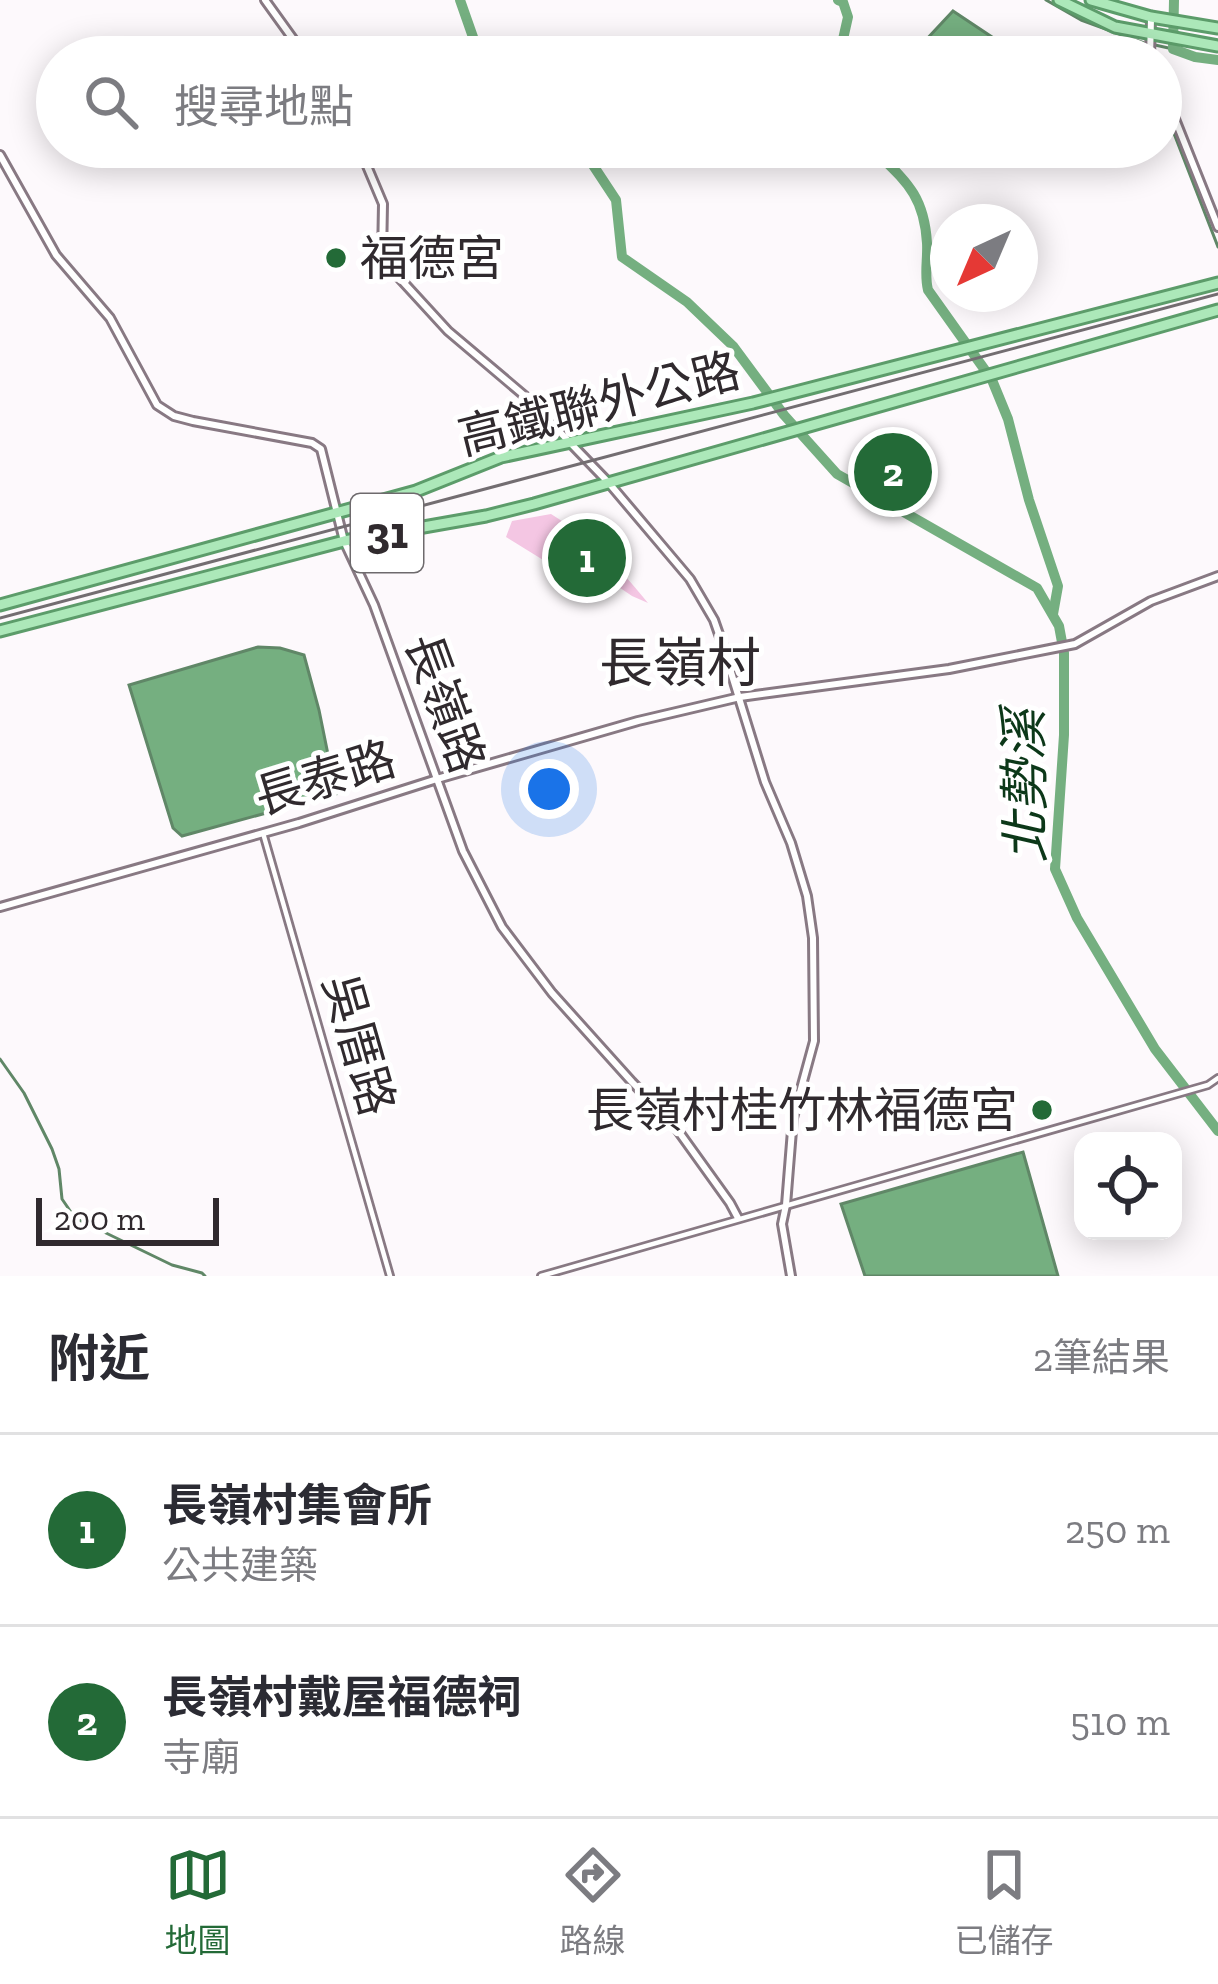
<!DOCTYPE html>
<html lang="zh-TW">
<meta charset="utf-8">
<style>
:root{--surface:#fff;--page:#f7f7f7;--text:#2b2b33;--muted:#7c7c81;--line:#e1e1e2;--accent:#236a37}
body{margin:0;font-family:"Zilla Slab","Noto Sans TC",serif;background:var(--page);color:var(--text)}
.controls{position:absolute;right:36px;bottom:36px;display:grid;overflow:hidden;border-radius:24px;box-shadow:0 6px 30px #0003}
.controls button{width:108px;height:108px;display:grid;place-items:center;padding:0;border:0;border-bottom:3px solid var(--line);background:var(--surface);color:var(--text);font:60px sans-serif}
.compass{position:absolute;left:930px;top:204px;width:108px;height:108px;border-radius:50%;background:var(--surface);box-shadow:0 6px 30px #0003;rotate:224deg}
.scale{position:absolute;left:36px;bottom:30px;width:183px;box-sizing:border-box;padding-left:12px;border:6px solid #302a2e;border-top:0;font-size:33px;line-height:42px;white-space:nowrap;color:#302a2e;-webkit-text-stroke:9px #fff;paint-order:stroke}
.you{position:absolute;left:549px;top:789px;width:42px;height:42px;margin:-30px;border:9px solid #fff;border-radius:50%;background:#1a73e8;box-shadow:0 0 0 18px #1a73e833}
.badge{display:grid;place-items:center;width:78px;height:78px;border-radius:50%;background:var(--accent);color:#fff;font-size:39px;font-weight:700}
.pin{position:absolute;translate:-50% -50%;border:6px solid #fff;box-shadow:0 3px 12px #0006}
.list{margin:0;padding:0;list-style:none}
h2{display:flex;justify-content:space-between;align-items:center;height:156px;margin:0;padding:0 48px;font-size:51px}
h2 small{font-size:39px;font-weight:400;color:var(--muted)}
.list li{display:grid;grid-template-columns:78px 1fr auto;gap:36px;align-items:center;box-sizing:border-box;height:192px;padding:0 48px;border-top:3px solid var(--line)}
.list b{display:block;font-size:45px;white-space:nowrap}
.list p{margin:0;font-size:39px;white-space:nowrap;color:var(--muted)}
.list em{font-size:39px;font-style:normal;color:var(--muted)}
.icon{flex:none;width:66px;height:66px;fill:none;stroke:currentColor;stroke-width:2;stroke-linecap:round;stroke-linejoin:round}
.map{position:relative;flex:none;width:1218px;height:1276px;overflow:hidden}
.search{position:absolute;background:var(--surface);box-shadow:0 6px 30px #0003;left:36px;right:36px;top:36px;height:132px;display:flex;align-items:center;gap:30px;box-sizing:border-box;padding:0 42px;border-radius:66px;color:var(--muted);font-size:45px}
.sheet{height:540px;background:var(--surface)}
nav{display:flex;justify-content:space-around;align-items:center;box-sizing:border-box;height:168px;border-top:3px solid var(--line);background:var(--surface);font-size:33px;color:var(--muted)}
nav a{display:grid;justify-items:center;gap:6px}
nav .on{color:var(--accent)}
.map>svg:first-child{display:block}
.green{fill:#f4c6e3}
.water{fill:#75af80;stroke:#608767;stroke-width:3}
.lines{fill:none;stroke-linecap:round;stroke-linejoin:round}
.stream{stroke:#608767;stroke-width:3}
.river{stroke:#75af80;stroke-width:10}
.minor-casing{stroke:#887983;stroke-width:10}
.tertiary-casing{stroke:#887983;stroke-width:12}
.primary-casing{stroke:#5c9c6a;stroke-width:15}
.minor{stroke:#fff;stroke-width:4.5}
.tertiary{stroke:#fff;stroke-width:6}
.primary{stroke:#ace8b9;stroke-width:9}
.rail{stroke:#736d71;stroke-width:3}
.poi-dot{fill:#236a37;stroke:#fff;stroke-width:4.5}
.labels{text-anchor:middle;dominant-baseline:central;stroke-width:10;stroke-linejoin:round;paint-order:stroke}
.shield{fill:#fff;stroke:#6e6a6d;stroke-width:3}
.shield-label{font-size:45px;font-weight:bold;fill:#302a2e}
.poi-label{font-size:48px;fill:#302a2e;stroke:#fff;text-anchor:start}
.street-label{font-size:48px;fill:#302a2e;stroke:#fff}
.water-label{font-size:51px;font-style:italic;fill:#0c3819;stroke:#fff}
.quarter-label{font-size:54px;fill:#302a2e;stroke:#fff}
</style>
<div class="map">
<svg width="1218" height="1276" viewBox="0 0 1218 1276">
<rect width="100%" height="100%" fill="#fdf9fc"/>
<path class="green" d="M551 514C594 541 616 564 648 603L632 596 598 573 548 563 506 537 512 521Z"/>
<g class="water">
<path d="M953 11 1022 57H1023H910Z"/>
<path d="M258 647 280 648 304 655 319 710 336 794 182 836 173 828 129 685Z"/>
<path d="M1023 1152 1058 1276H865L841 1204Z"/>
</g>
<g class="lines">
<g class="stream">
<path d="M1046 0 1081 20 1144 43"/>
<path d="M1138 43 1144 57"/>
<path d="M1155 45 1173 49"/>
<path d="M1161 100 1218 247"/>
<path d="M0 1059 24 1093 52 1149 59 1169 62 1199 75 1218 172 1265 202 1273 205 1276"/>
</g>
<g class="river">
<path d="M460 0 480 57"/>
<path d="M838 0 843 2 848 17 839 57"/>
<path d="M1174 0 1173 49 1195 57 1218 60"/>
<path d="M575 147 585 153 616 200 622 257 687 302 733 346 784 415 837 474 1037 588 1059 626 1064 653V735L1055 869 1077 918 1155 1049 1218 1131"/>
<path d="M871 147C904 180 924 193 927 243 928 259 924 274 928 290L992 380 1008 419 1029 500 1058 586 1053 614"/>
</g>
<g class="minor-casing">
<g id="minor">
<path d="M263 833 390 1276"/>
<path d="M541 1276 1208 1085 1218 1078"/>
</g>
</g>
<g class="tertiary-casing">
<g id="tertiary">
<path d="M265 0 306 57"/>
<path d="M1150 57 1151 19"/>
<path d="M1161 84 1218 227"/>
<path d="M359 147 383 204 382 259 448 331 526 397 608 482 690 579 714 620 721 640 765 782 791 843 807 896 813 938 814 1041 793 1118 786 1205 782 1224 791 1276"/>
<path d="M0 155 56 255 110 318 157 405 174 416 193 421 312 443 321 449 344 541 374 605 463 851 502 927 552 993 632 1082 674 1125 730 1203 738 1218"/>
<path d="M0 907 299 823 437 779 638 721 740 697 949 669 1075 644 1151 601 1218 576"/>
</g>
</g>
<g class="primary-casing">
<g id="primary">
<path d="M1059 0 1115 27 1218 46"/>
<path d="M1091 0 1151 17 1218 28"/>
<path d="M0 605 416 491 501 457 753 403 1218 283"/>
<path d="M0 631 344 541 486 516 534 504 1218 310"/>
</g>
</g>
<use href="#minor" class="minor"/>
<use href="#tertiary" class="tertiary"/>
<use href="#primary" class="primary"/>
<path class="rail" d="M0 618 1218 294"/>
</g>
<g class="poi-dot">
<circle cx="336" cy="258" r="12"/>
<circle cx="1042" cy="1110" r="12"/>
</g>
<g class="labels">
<rect class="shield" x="351" y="494" width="72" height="78" rx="9"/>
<g class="shield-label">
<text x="387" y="533">31</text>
</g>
<g class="poi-label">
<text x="360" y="258">福德宮</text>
<text x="1018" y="1110" text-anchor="end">長嶺村桂竹林福德宮</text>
</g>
<g class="street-label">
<text transform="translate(599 404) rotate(-14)">高鐵聯外公路</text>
<text transform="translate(445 703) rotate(70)">長嶺路</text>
<text transform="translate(325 778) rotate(-17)">長泰路</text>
<text transform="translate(359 1045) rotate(74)">吳厝路</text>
</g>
<g class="water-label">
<text transform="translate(1025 786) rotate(-91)">北勢溪</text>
</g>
<g class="quarter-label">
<text x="680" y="663">長嶺村</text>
</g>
</g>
</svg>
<div class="controls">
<button><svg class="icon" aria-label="locate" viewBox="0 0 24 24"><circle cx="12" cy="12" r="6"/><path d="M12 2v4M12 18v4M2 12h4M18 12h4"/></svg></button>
</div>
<svg class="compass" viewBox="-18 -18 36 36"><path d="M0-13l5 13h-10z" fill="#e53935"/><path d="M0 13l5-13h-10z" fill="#7c7c81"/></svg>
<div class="scale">200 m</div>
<div class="you"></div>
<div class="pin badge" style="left:587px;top:558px">1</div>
<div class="pin badge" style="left:893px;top:472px">2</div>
<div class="search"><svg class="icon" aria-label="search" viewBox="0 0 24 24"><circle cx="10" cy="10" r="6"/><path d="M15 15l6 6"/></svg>搜尋地點</div>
</div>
<section class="sheet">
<h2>附近<small>2筆結果</small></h2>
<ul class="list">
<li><span class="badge">1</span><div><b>長嶺村集會所</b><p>公共建築</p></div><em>250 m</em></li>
<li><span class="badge">2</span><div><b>長嶺村戴屋福德祠</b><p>寺廟</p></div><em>510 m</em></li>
</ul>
</section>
<nav>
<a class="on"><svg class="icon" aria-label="map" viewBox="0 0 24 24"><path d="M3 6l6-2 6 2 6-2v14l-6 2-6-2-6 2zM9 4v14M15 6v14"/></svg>地圖</a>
<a><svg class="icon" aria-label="directions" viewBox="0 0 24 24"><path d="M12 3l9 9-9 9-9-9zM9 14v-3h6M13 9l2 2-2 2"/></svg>路線</a>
<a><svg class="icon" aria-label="saved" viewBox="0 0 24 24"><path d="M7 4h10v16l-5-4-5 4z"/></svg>已儲存</a>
</nav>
